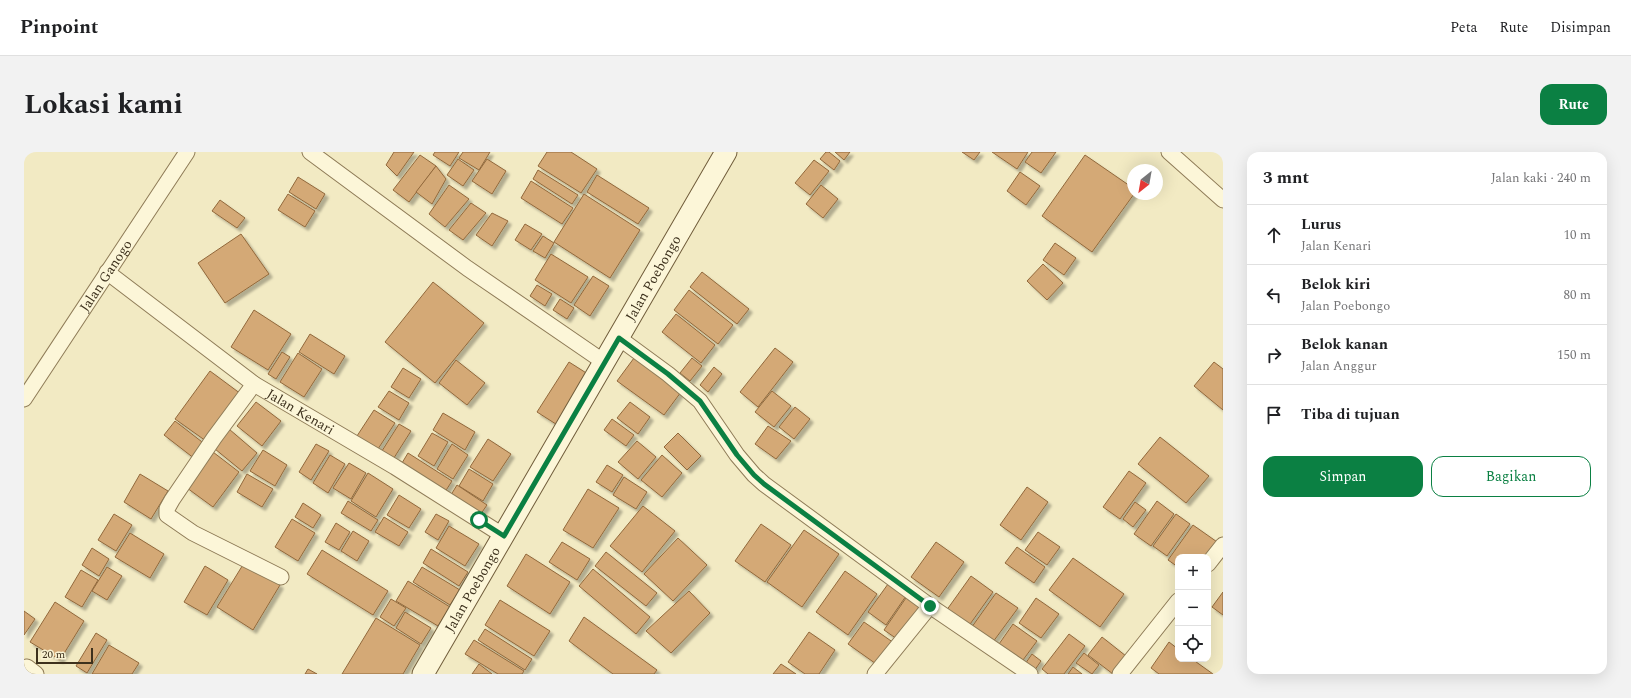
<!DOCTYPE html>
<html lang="id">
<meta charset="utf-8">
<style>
:root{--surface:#fff;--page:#f2f2f2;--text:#202124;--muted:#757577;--line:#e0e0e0;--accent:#0b8043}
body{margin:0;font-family:Spectral,serif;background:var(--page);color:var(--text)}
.controls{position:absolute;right:12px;bottom:12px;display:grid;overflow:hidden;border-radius:8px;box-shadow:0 4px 16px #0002}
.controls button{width:36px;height:36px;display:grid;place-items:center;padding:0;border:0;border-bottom:1px solid var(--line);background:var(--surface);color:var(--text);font:20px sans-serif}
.compass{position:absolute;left:1103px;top:12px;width:36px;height:36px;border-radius:50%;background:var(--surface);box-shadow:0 4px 16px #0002;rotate:211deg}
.scale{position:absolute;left:12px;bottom:10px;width:57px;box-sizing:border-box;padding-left:4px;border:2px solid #3d311d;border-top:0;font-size:11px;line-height:14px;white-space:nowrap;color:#3d311d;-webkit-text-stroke:3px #f9f3d4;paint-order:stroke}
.stop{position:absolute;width:12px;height:12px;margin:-9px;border:3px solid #0b8043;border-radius:50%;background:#fff}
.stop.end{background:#0b8043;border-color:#fff;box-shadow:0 1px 4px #0008}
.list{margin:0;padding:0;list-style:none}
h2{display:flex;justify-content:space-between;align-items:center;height:52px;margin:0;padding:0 16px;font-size:17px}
h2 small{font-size:13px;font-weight:400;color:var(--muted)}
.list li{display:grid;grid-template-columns:26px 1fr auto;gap:12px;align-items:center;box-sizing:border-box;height:60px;padding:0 16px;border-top:1px solid var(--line)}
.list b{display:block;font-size:15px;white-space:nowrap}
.list p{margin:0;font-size:13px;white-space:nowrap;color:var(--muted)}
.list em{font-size:13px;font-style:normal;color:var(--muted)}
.actions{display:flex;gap:8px;padding:12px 16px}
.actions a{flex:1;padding:9px 0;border:1px solid var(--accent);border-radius:12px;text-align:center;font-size:14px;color:var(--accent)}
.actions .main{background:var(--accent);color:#fff}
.icon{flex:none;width:22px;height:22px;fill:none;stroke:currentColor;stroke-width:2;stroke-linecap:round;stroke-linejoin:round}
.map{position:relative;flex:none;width:1199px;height:522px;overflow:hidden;border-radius:12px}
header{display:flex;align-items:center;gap:24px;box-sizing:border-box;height:56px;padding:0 20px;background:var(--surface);border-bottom:1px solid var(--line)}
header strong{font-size:19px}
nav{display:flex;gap:22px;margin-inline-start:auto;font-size:14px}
.intro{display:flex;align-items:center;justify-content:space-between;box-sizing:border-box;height:96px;padding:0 24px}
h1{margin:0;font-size:28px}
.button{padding:10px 18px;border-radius:12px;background:var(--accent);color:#fff;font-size:14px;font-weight:700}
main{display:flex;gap:24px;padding:0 24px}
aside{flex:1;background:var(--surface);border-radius:12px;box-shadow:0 4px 16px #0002}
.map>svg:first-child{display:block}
.building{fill:#d4a976;stroke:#91683b;filter:url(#shadow)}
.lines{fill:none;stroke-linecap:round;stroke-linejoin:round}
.street-casing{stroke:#8f7c58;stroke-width:17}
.secondary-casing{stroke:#715d3b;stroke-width:23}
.street{stroke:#fcf6d8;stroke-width:15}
.secondary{stroke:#fcf6d8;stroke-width:21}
.route{stroke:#0b8043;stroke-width:5}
.labels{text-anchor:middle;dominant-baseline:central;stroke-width:4;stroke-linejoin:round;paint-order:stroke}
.street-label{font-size:14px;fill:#3d311d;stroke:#f9f3d4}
</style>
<header>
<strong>Pinpoint</strong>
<nav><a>Peta</a><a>Rute</a><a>Disimpan</a></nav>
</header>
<div class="intro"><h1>Lokasi kami</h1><a class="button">Rute</a></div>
<main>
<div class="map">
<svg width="1199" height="522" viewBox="0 0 1199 522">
<defs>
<filter id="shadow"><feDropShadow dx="3.5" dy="3.5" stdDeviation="1" flood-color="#0004"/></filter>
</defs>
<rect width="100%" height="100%" fill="#f2eac3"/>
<g class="building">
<path d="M370 0H390L373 24 362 13Z"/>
<path d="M411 0H435L426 14 409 3Z"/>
<path d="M439 0H466L455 18 435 6Z"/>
<path d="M523 0H547L573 17 557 41 514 14Z"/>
<path d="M802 0H805L816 9 810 18 796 7Z"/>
<path d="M811 0H826L820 8Z"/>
<path d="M938 0H956L950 8Z"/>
<path d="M968 0H1004L993 17Z"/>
<path d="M1008 0H1032L1017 21 1001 10Z"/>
<path d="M396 3 412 14 385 50 369 38Z"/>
<path d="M1061 3 1109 36 1110 42 1068 100 1018 64Z"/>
<path d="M434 7 450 18 439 34 423 23Z"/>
<path d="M463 7 482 19 468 42 448 29Z"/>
<path d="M790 8 805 19 786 43 771 31Z"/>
<path d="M412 14 422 27 408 52 392 40Z"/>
<path d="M514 18 554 43 548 52 509 27Z"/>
<path d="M996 20 1016 34 1002 53 983 39Z"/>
<path d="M573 23 625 56 614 72 563 40Z"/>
<path d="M274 25 301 42 292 57 265 40Z"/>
<path d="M507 29 549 56 538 72 497 46Z"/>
<path d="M425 33 445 47 421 75 405 62Z"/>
<path d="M797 33 814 47 799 66 782 52Z"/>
<path d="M264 42 291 59 281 75 254 58Z"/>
<path d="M560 42 616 78 586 126 530 90Z"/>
<path d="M196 48 221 66 213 76 188 59Z"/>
<path d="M447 51 462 61 439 88 425 78Z"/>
<path d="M468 61 484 69 468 94 452 83Z"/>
<path d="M501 72 518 82 507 98 491 88Z"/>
<path d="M217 82 245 122 201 151 174 111Z"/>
<path d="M519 84 530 91 521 106 509 99Z"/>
<path d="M1031 91 1052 106 1040 123 1019 108Z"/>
<path d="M527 102 564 125 547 151 511 128Z"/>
<path d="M1019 112 1039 131 1023 148 1003 129Z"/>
<path d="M678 120 725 157 713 172 666 135Z"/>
<path d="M569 124 585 134 566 164 550 153Z"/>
<path d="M409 130 460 171 411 231 361 190Z"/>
<path d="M513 133 528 142 521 154 506 144Z"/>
<path d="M665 138 709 173 694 192 650 158Z"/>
<path d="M536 147 550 156 543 167 529 158Z"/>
<path d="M230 158 267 182 244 218 207 195Z"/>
<path d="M652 162 691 193 677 211 638 180Z"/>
<path d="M286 182 321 204 310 222 275 200Z"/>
<path d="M751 196 769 210 734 255 716 240Z"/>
<path d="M258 200 266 205 252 227 244 222Z"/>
<path d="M274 201 298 217 280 245 256 230Z"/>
<path d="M610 206 657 240 640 263 593 229Z"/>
<path d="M668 206 678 214 666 229 656 221Z"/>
<path d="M432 208 461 231 443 253 415 231Z"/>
<path d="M545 210 567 224 535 274 513 260Z"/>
<path d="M1190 210 1199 217V258L1170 234Z"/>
<path d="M690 215 698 222 684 240 676 233Z"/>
<path d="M379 216 397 227 385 246 367 235Z"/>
<path d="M186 219 217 242 182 289 151 267Z"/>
<path d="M365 239 385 251 375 268 354 255Z"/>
<path d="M748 239 767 254 750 275 731 260Z"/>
<path d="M232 250 257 269 238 294 213 274Z"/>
<path d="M606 250 626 265 614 282 593 266Z"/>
<path d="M771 255 786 267 770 287 755 275Z"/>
<path d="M350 258 371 271 352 300 331 287Z"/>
<path d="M419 261 451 280 441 298 409 278Z"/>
<path d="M588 267 610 283 602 294 580 278Z"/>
<path d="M151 269 182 293 171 307 140 283Z"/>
<path d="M375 272 387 279 368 309 356 302Z"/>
<path d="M744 274 767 289 752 307 731 292Z"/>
<path d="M205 277 233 301 218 319 191 297Z"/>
<path d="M408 281 424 290 410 314 394 304Z"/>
<path d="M654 281 677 304 663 318 640 295Z"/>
<path d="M1136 285 1185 324 1162 351 1114 312Z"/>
<path d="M464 287 487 302 469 329 446 315Z"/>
<path d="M613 289 632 305 614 327 594 310Z"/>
<path d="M292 292 305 299 287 328 275 320Z"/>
<path d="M428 292 444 303 429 327 413 317Z"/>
<path d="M239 298 263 313 251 334 226 319Z"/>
<path d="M189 300 215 320 189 355 163 336Z"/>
<path d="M384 301 428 329 419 343 375 316Z"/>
<path d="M306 303 321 312 304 341 289 331Z"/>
<path d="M638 303 658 321 638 345 617 328Z"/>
<path d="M325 311 342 321 327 347 309 336Z"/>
<path d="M583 313 599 323 588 340 572 330Z"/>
<path d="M445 317 469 332 459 349 435 334Z"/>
<path d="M1105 319 1122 331 1096 367 1079 355Z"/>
<path d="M344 321 369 337 352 365 327 349Z"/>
<path d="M116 322 144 339 127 367 100 350Z"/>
<path d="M223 322 249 337 238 355 213 340Z"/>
<path d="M600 325 623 340 612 357 589 343Z"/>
<path d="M433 333 463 353 454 366 425 346Z"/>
<path d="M1003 335 1024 350 997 388 976 373Z"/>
<path d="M564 337 595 356 569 396 539 378Z"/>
<path d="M375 343 397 357 385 376 363 363Z"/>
<path d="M324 349 354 368 347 379 317 361Z"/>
<path d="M1133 349 1150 362 1127 394 1110 382Z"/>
<path d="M1111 350 1122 358 1109 375 1099 367Z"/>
<path d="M279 351 297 363 289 376 271 365Z"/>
<path d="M619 354 651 379 618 420 586 394Z"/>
<path d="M90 362 108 373 92 399 74 388Z"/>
<path d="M412 362 425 369 414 388 401 380Z"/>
<path d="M1152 362 1166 372 1143 404 1129 394Z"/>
<path d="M360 365 384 380 375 394 351 380Z"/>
<path d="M268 367 291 381 274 409 251 395Z"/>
<path d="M312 371 326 380 315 398 301 390Z"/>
<path d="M737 372 767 393 741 430 711 409Z"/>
<path d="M1169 373 1196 392 1184 405H1154V415L1144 408Z"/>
<path d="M425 374 455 392 441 414 412 396Z"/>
<path d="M780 378 815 402 778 455 743 430Z"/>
<path d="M329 379 345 389 333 409 317 399Z"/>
<path d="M1014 380 1036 395 1023 413 1001 398Z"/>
<path d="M106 381 140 402 126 426 91 405Z"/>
<path d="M654 386 683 413 649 449 620 422Z"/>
<path d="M538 390 566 407 553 428 525 410Z"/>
<path d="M912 390 940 410 915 445 887 425Z"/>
<path d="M993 395 1021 415 1010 431 981 411Z"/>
<path d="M68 396 85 407 75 424 58 413Z"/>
<path d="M407 397 444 420 435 434 399 411Z"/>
<path d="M298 398 364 439 349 463 283 422Z"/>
<path d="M582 400 633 441 622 454 571 414Z"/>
<path d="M502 402 546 430 526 462 483 434Z"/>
<path d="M1049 406 1100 442 1076 475 1025 438Z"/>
<path d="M220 411 256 433 229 478 193 455Z"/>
<path d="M181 414 204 428 183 463 160 450Z"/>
<path d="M83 415 98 424 83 448 68 439Z"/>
<path d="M398 415 436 438 426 453 389 430Z"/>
<path d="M569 417 626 465 612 482 555 434Z"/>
<path d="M57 418 74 428 58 455 41 445Z"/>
<path d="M821 419 853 442 824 483 792 460Z"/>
<path d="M947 424 969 440 944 475 922 459Z"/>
<path d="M384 429 426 455 414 474 372 449Z"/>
<path d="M864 432 882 444 862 473 844 460Z"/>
<path d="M665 439 686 461 647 501 622 479Z"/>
<path d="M1199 440V463L1188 455Z"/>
<path d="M972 441 994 456 966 494 945 479Z"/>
<path d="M884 443 901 455 876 489 860 478Z"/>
<path d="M1012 446 1035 462 1017 486 995 471Z"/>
<path d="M367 447 382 456 370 474 356 465Z"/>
<path d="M476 448 526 479 510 504 461 473Z"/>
<path d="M31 450 60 469 36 508 6 490Z"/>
<path d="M0 459 11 467 0 483Z"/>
<path d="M381 460 407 476 397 492 372 476Z"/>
<path d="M560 465 633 518 630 522H589L545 489Z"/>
<path d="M352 466 396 493 379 522H318Z"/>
<path d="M840 470 870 491 855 514 824 492Z"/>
<path d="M989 472 1013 489 999 508 975 492Z"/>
<path d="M461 477 508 507 501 518 454 488Z"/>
<path d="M785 480 811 498 795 522H781L764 510Z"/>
<path d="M72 481 83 488 63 521 52 514Z"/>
<path d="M1045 482 1061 494 1040 522H1024L1018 517Z"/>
<path d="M1078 485 1107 508 1089 522 1064 503Z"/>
<path d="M450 488 500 519 498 522H474L441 502Z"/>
<path d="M1145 490 1154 497V507H1168L1189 522H1135L1127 516Z"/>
<path d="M85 493 115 511 108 522H68Z"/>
<path d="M1060 501 1075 513 1068 522 1052 511Z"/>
<path d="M1008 502 1017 509 1008 522 999 515Z"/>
<path d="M455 512 468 522H448Z"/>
<path d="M757 512 772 522H749Z"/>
<path d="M1049 515 1058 522H1044Z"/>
<path d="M284 517 293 522H281Z"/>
</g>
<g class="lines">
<g class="street-casing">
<g id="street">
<path d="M286 0 443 116 580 210"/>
<path d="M1145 0 1199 48"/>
<path id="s1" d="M83 120 230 232 371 315 480 384"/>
<path d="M595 186 644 222 676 249 713 303 730 323 740 332 906 454 1006 522"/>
<path d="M230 232 190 286 148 348 143 357V363L169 381 257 425"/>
<path id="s2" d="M0 247 163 0"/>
<path d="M1184 412 1199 393"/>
<path d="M3 515 12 522"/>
<path d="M851 522 906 454"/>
<path d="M1096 522 1154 449"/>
</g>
</g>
<g class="secondary-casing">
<g id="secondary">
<path id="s3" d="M399 522 702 0"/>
</g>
</g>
<use href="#street" class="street"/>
<use href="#secondary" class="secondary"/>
</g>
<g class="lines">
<path class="route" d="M455 368 480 384 595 186 644 222 676 249 713 303 730 323 740 332 906 454"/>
</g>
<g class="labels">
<g class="street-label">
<text stroke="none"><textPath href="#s2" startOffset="148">Jalan Ganogo</textPath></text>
<text stroke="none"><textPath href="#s3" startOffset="458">Jalan Poebongo</textPath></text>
<text stroke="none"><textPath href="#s1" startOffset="239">Jalan Kenari</textPath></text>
<text stroke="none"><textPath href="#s3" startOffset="98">Jalan Poebongo</textPath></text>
</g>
</g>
</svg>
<div class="controls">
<button>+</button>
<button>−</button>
<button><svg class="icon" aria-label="locate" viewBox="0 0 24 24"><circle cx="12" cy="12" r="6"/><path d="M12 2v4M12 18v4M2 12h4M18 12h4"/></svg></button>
</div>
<svg class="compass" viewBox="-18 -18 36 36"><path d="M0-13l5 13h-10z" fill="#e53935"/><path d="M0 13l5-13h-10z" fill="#757577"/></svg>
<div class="scale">20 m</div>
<div class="stop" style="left:455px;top:368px"></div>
<div class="stop end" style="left:906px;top:454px"></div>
</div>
<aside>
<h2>3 mnt<small>Jalan kaki · 240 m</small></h2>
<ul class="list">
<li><svg class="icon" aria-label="ahead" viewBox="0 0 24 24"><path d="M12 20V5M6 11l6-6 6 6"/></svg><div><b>Lurus</b><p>Jalan Kenari</p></div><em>10 m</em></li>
<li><svg class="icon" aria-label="left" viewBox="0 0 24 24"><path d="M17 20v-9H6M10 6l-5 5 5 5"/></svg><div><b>Belok kiri</b><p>Jalan Poebongo</p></div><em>80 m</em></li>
<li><svg class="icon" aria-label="right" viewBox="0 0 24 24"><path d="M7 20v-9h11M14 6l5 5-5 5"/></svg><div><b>Belok kanan</b><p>Jalan Anggur</p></div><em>150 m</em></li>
<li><svg class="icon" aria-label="arrive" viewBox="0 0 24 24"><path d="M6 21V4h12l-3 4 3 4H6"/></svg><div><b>Tiba di tujuan</b></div></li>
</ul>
<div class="actions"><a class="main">Simpan</a><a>Bagikan</a></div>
</aside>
</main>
